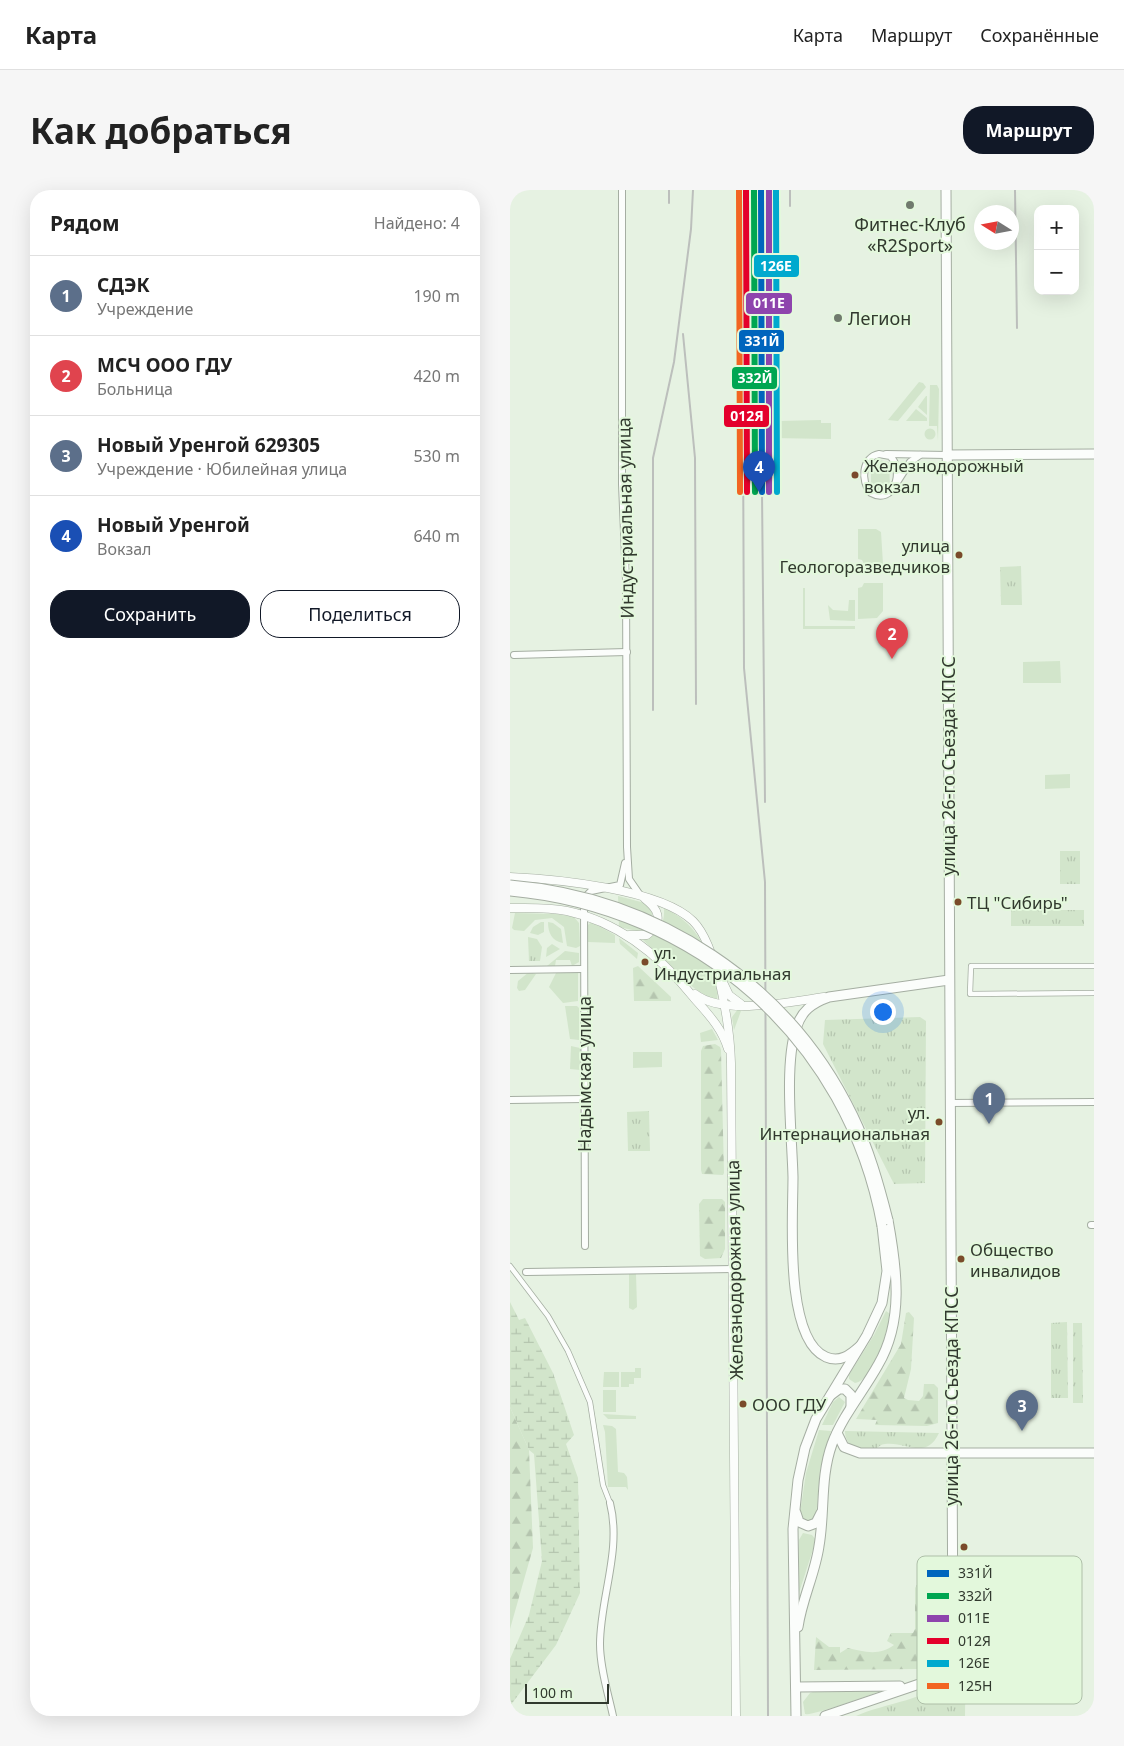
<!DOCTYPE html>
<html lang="ru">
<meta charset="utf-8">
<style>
:root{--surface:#fff;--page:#f6f6f6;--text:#222;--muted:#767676;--line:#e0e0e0;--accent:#111827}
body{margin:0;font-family:"Noto Sans",sans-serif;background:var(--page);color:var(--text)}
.controls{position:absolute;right:15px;top:15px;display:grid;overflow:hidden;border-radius:10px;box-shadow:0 5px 20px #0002}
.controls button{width:45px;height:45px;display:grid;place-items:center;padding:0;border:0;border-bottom:1px solid var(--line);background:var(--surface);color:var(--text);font:25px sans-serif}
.compass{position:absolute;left:464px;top:15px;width:45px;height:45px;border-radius:50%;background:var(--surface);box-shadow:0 5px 20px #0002;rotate:281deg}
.scale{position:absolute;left:15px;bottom:12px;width:84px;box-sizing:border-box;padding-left:5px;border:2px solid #31392e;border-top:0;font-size:14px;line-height:18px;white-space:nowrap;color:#31392e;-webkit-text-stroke:4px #e3f8dc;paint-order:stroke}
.you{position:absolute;left:372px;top:821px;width:18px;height:18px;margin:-12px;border:4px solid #fff;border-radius:50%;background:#1a73e8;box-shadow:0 0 0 8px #1a73e833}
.badge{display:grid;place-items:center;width:32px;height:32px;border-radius:50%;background:var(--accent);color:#fff;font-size:16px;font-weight:700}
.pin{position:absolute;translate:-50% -41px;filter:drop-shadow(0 1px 2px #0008)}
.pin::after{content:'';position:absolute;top:26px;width:18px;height:15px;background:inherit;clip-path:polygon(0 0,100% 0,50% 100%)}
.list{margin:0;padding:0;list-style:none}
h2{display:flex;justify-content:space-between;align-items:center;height:65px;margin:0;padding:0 20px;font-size:21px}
h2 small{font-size:16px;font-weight:400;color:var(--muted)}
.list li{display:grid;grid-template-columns:32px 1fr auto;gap:15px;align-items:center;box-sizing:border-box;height:80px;padding:0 20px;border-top:1px solid var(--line)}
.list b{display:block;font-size:19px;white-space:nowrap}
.list p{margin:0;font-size:16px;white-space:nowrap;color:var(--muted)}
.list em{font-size:16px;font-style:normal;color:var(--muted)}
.actions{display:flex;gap:10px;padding:15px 20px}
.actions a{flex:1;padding:11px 0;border:1px solid var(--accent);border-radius:20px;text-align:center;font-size:18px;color:var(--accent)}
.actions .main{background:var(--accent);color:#fff}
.map{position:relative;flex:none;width:584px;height:1526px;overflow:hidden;border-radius:20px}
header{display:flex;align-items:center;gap:30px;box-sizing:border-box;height:70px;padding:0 25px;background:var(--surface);border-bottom:1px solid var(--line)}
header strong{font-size:24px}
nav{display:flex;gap:28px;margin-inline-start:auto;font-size:18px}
.intro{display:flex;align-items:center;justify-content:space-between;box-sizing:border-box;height:120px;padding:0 30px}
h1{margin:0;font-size:35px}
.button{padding:12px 22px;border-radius:20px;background:var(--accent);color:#fff;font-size:18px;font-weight:700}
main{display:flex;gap:30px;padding:0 30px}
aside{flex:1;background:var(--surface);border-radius:20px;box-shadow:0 5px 20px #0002}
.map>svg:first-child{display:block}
.grass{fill:#d2e5cb}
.forest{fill:url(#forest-firs)}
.wetland{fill:url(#wetland-marsh)}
.park{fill:url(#park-tufts)}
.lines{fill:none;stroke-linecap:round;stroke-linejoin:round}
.pedestrian-casing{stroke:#a5aea2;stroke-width:6}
.minor-casing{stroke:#a5aea2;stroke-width:8}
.tertiary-casing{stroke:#a5aea2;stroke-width:9}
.secondary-casing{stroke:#a5aea2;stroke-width:11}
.pedestrian{stroke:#fbfdfb;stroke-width:4.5}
.minor{stroke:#fbfdfb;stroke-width:6}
.tertiary{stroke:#fbfdfb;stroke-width:8}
.secondary{stroke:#fbfdfb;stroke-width:9}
.rail{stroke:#bcbfbc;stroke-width:2}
.secondary-bridge-casing{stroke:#a5aea2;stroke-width:11;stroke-linecap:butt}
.secondary-bridge{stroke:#fbfdfb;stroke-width:9}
.rail-1-casing{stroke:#e3f8dc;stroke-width:10}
.rail-2-casing{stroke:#e3f8dc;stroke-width:10}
.rail-3-casing{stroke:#e3f8dc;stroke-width:10}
.rail-4-casing{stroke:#e3f8dc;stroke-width:10}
.rail-5-casing{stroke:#e3f8dc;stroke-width:10}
.rail-6-casing{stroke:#e3f8dc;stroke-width:10}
.rail-1{stroke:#0065bd;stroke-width:6}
.rail-2{stroke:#00a651;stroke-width:6}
.rail-3{stroke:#8e44ad;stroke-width:6}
.rail-4{stroke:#e4002b;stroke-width:6}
.rail-5{stroke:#00a9ce;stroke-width:6}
.rail-6{stroke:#f26522;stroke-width:6}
.poi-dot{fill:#707a6d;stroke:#e3f8dc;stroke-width:2}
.bus-dot{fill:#7a4b2a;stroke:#e3f8dc;stroke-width:2}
.labels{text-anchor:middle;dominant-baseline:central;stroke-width:4;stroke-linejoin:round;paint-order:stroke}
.bus-label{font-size:17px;fill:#31392e;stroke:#e3f8dc;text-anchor:start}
.poi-label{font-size:18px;fill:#31392e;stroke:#e3f8dc}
.street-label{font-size:18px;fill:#31392e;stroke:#e3f8dc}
.key{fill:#e3f8dc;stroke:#aebfa8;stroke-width:1}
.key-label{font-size:14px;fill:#31392e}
.line-badge{stroke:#e3f8dc;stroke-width:2}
.badge-label{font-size:14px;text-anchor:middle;font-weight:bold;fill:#fff}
</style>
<header>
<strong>Карта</strong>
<nav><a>Карта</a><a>Маршрут</a><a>Сохранённые</a></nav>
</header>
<div class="intro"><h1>Как добраться</h1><a class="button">Маршрут</a></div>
<main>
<aside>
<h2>Рядом<small>Найдено: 4</small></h2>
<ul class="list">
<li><span class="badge" style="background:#5c6f8a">1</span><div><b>СДЭК</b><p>Учреждение</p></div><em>190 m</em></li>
<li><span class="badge" style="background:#e0444e">2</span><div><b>МСЧ ООО ГДУ</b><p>Больница</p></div><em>420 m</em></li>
<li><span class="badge" style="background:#5c6f8a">3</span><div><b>Новый Уренгой 629305</b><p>Учреждение · Юбилейная улица</p></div><em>530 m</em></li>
<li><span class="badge" style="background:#1a4fb4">4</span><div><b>Новый Уренгой</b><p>Вокзал</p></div><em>640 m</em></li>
</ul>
<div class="actions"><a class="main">Сохранить</a><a>Поделиться</a></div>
</aside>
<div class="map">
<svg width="584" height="1526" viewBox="0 0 584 1526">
<defs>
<pattern id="forest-firs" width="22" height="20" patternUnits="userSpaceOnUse" patternTransform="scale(1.25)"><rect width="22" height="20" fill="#d2e5cb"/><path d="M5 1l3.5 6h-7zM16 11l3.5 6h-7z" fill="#b5c5af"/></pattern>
<pattern id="wetland-marsh" width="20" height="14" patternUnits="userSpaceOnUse" patternTransform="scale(1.25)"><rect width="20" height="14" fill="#d2e5cb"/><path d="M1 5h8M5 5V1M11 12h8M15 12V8" fill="none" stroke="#b5c5af"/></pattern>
<pattern id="park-tufts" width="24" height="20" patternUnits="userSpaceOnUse" patternTransform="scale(1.25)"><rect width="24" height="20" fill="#d2e5cb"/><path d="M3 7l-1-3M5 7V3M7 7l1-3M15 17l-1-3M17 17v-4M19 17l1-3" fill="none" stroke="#b5c5af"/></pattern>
</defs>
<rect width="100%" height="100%" fill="#e6f2e2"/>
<g class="grass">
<path d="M267 143 269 231 311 230V233H321V249L262 248V231H265L264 144Z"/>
<path d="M409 192 413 193 416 197 388 231 378 230Z"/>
<path d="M420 195H427L429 199 428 251 427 236H419Z"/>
<path d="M416 206H417V225L408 217Z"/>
<path d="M406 219 417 228V231H396Z"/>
<circle cx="420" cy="244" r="5.5"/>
<path d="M364 269 379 272 380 297 376 302 365 301 361 298V274Z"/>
<path d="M348 339H366L371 342 373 374H354L352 370 348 369Z"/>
<path d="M354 393H373V421L367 428 348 429V398L352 397Z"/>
<path d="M293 398H295V436H345V439H293Z"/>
<path d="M339 410H345V431L320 430 318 415 323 420 338 421Z"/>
<path d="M550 471 551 493H513V472Z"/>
<path d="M560 584V598L535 599V585Z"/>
<path d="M108 706 135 713 142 720V732L139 738 127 741 109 737Z"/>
<path d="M154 718C184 732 197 755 204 786 206 793 209 802 207 809 187 808 149 765 133 750 149 745 155 734 154 718Z"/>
<path d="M5 723 46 724 64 727 69 733 70 756 66 758 57 756 54 737 42 728 25 730 14 741 4 740 2 738Z"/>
<path d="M31 732H34V742L28 745 20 743 23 737Z"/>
<path d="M38 732 43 733 51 739 53 753C42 751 38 743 38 732Z"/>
<path d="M81 732 105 745V753L78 752 77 736Z"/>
<path d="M109 748 128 763 127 769 110 754Z"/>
<path d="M42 754 50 759 36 767 37 758Z"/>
<path d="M55 761 69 763V772L62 776 60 770H46L45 776H37Z"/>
<path d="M47 781 68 783V811L53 813 39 797Z"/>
<path d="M19 782 26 784 15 800 9 801 7 798 8 791Z"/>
<path d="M55 816H67L69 818V850L60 849Z"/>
<path d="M228 819 231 821 224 840 222 827Z"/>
<path d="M61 856 70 858V880L60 879Z"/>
<path d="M123 862H152V877L123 878Z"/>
<path d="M119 1084H126L127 1117 123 1120 119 1118Z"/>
<path d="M376 1121 380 1124C377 1141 365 1190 345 1193L339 1189V1185L364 1145Z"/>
<path d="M125 1178H131V1188H124V1194H119V1197H111V1182H125Z"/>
<path d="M94 1182H109V1197H93Z"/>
<rect x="93" y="1200" width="13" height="22"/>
<path d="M329 1207 335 1212 323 1235H312L323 1212Z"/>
<path d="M93 1224 126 1226V1229H98Z"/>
<path d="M93 1235 102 1236 106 1239 108 1282 114 1283 117 1287 118 1300 116 1297H98L95 1242Z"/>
<path d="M309 1240 321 1241 310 1280 306 1328 301 1333 291 1328 290 1323 296 1283Z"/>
<path d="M293 1343 302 1345 306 1350 287 1409 289 1350Z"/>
<path d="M306 1501 315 1500 372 1501C358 1505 304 1526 295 1524L293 1512 300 1503Z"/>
</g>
<g class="forest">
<path d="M128 776 161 807V811H124L123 778Z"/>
<path d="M202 839 208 850 191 852 190 843Z"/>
<path d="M205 854 210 857 211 860 214 983 213 985 192 984 191 980V861L193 856Z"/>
<path d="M193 1009H212L215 1012V1059L211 1068 195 1069 190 1066 189 1014Z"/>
<path d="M399 1122 404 1128 401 1179 394 1208 398 1210 409 1211 413 1206 414 1194H424L428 1198V1233L417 1236 365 1235 367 1230 346 1229 391 1154 396 1123Z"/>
<path d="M0 1217 19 1260 23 1358 0 1439Z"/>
<path d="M413 1391 418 1394 419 1403 425 1407V1412C425 1432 432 1469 410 1479L304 1480 306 1447 319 1457H330V1463L338 1458C354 1462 370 1466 384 1455L377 1451 381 1443H403L405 1439V1398L408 1393Z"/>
</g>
<path class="wetland" d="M0 1112 9 1130 15 1128 43 1183 64 1245 56 1254 68 1288 70 1403 46 1455 0 1516V1469L19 1425 32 1371 24 1264 19 1260 0 1217Z"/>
<g class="park">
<path d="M511 376 512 415H491L490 377Z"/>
<rect x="550" y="661" width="20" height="33"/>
<rect x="501" y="720" width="73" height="16"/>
<path d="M18 747 27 749 32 757 30 771H19Z"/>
<path d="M410 827 416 831 415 993 384 994 313 854 315 830Z"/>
<path d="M139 921 140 961H118L117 922Z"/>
<path d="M557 1132 558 1208H541V1133Z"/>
<path d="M563 1133H572L573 1213H563Z"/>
<path d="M335 1241 429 1243C416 1271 396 1251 375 1254 371 1254 369 1257 365 1259 350 1266 335 1256 335 1241Z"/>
<path d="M454 1446H456L455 1526H346C374 1513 420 1510 442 1486 452 1475 444 1454 454 1446Z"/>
</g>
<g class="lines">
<g class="pedestrian-casing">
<g id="pedestrian">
<path d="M584 776H461L460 804 584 803"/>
<path d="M0 1076 38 1126 58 1161 80 1212 93 1295 100 1313"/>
</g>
</g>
<g class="minor-casing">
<g id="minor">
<path d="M112 0V294L116 390 117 657 119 689 130 705"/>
<path d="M369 264 380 266C395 280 384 316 361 303 350 291 352 267 369 264Z"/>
<path d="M376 264 437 265"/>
<path d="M386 294 400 272 410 265"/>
<path d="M4 465 117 462"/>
<path d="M0 780 73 779"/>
<path d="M0 910 74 909"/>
<path d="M439 913 584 912"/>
<path d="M581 1035H584"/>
<path d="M75 1056 74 708 81 701 110 695 115 673"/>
<path d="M16 1082 224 1079"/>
<path d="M100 1313C112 1360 90 1408 90 1454 90 1478 98 1503 103 1526"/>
</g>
</g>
<g class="tertiary-casing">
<g id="tertiary">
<path d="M0 687C46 689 150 699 183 731 208 756 220 838 221 873L226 1526"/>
<path d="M0 718C19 718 38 717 57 721 109 732 152 768 184 808 198 824 212 838 218 859"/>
<path d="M119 745H137L146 737C151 724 145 717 135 709"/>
<path d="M209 784 219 805 231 814"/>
<path d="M185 804C213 826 280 812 314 807"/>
</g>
</g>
<g class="secondary-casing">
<g id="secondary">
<path d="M437 265 584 264"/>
<path d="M350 1156C340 1165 330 1173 316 1167 274 1149 283 1027 283 987 282 947 274 875 286 839 291 821 302 813 319 807L439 790"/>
<path d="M321 1205 329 1199H335L341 1205V1217"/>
<path d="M327 1243 334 1257 350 1263H584"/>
<path d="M286 1323 289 1332 298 1336 306 1333 311 1323"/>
<path d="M288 1437C292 1409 305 1384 309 1356 315 1322 310 1287 322 1254 333 1225 353 1202 368 1175 394 1131 387 1079 378 1030"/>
<path d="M286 1497 390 1496"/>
<path d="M286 1526 283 1339 288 1290 295 1258 306 1229 357 1145 372 1113 377 1081 372 1036"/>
<path d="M315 1526 424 1489 435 1481 443 1465 436 0"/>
</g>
</g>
<use href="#pedestrian" class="pedestrian"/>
<use href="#minor" class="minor"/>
<use href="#tertiary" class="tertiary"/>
<use href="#secondary" class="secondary"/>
<g class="rail">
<path d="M159 0V13"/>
<path d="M232 0 234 478 255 692 258 1526"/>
<path d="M280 0V16"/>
<path d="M505 0 507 138"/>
<path d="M173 144 185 268 186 514"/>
<path d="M252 302 255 612"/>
<path d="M143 520V268L164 172 181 39 183 0"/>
</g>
<g class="secondary-bridge-casing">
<g id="secondary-bridge">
<path d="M0 695C147 707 279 793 343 926 359 959 369 995 378 1030"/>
<path d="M0 701C187 718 338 849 372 1036"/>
</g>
</g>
<use href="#secondary-bridge" class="secondary-bridge"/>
<g class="rail-1-casing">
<path id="rail-1" d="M251 0 252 302"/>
</g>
<g class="rail-2-casing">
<path id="rail-2" d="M244 0 245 302"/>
</g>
<g class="rail-3-casing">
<path id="rail-3" d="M259 0V302"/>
</g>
<g class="rail-4-casing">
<path id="rail-4" d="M236 0 237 302"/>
</g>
<g class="rail-5-casing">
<path id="rail-5" d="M266 0 267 302"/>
</g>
<g class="rail-6-casing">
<path id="rail-6" d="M229 0 230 302"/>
</g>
<use href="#rail-1" class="rail-1"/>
<use href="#rail-2" class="rail-2"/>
<use href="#rail-3" class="rail-3"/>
<use href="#rail-4" class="rail-4"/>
<use href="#rail-5" class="rail-5"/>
<use href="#rail-6" class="rail-6"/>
</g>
<g class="poi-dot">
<circle cx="400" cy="15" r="5"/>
<circle cx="328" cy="128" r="5"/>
</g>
<g class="bus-dot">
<circle cx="345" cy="285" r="4.5"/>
<circle cx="449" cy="365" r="4.5"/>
<circle cx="448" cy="712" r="4.5"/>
<circle cx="135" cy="772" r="4.5"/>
<circle cx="429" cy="932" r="4.5"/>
<circle cx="451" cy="1069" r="4.5"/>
<circle cx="233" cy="1214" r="4.5"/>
<circle cx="454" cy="1357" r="4.5"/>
</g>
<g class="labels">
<g class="bus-label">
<text x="354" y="275">Железнодорожный<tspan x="354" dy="21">вокзал</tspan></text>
<text x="440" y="355" text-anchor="end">улица<tspan x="440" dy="21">Геологоразведчиков</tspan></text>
<text x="457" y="712">ТЦ "Сибирь"</text>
<text x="144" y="762">ул.<tspan x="144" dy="21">Индустриальная</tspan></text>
<text x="420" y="922" text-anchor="end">ул.<tspan x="420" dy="21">Интернациональная</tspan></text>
<text x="460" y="1059">Общество<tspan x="460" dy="21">инвалидов</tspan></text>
<text x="242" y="1214">ООО ГДУ</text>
</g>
<g class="poi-label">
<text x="400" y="34">Фитнес-Клуб<tspan x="400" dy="21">«R2Sport»</tspan></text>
<text x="338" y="128" text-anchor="start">Легион</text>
</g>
<g class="street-label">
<text transform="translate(115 328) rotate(-91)">Индустриальная улица</text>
<text transform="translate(438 576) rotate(-90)">улица 26-го Съезда КПСС</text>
<text transform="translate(74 884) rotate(-90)">Надымская улица</text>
<text transform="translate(224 1080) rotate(-91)">Железнодорожная улица</text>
<text transform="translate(441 1206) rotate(-90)">улица 26-го Съезда КПСС</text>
</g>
</g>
<rect x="407" y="1366" width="165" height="148" rx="8" class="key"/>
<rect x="417" y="1380" width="22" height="7" fill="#0065bd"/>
<rect x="417" y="1403" width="22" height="6" fill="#00a651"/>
<rect x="417" y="1425" width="22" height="7" fill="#8e44ad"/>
<rect x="417" y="1448" width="22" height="6" fill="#e4002b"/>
<rect x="417" y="1470" width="22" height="7" fill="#00a9ce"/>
<rect x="417" y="1493" width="22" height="6" fill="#f26522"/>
<g class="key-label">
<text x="448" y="1388">331Й</text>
<text x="448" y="1411">332Й</text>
<text x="448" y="1433">011Е</text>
<text x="448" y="1456">012Я</text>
<text x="448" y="1478">126Е</text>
<text x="448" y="1501">125Н</text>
</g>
<g class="line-badge">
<rect x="243" y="64" width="47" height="24" rx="5" fill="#00a9ce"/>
<rect x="235" y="102" width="48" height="23" rx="5" fill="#8e44ad"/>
<rect x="228" y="139" width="47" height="24" rx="5" fill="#0065bd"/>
<rect x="221" y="176" width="47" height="24" rx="5" fill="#00a651"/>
<rect x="213" y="214" width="47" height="24" rx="5" fill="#e4002b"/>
</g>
<g class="badge-label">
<text x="266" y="81">126Е</text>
<text x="259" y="118">011Е</text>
<text x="252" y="156">331Й</text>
<text x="245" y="193">332Й</text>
<text x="237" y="231">012Я</text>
</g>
</svg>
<div class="controls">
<button>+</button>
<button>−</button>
</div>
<svg class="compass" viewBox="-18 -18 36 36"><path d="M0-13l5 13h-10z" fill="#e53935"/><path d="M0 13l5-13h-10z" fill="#767676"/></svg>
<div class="scale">100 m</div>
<div class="you"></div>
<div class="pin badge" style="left:479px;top:934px;background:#5c6f8a">1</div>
<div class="pin badge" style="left:382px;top:469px;background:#e0444e">2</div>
<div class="pin badge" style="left:512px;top:1241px;background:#5c6f8a">3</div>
<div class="pin badge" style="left:249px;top:302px;background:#1a4fb4">4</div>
</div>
</main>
